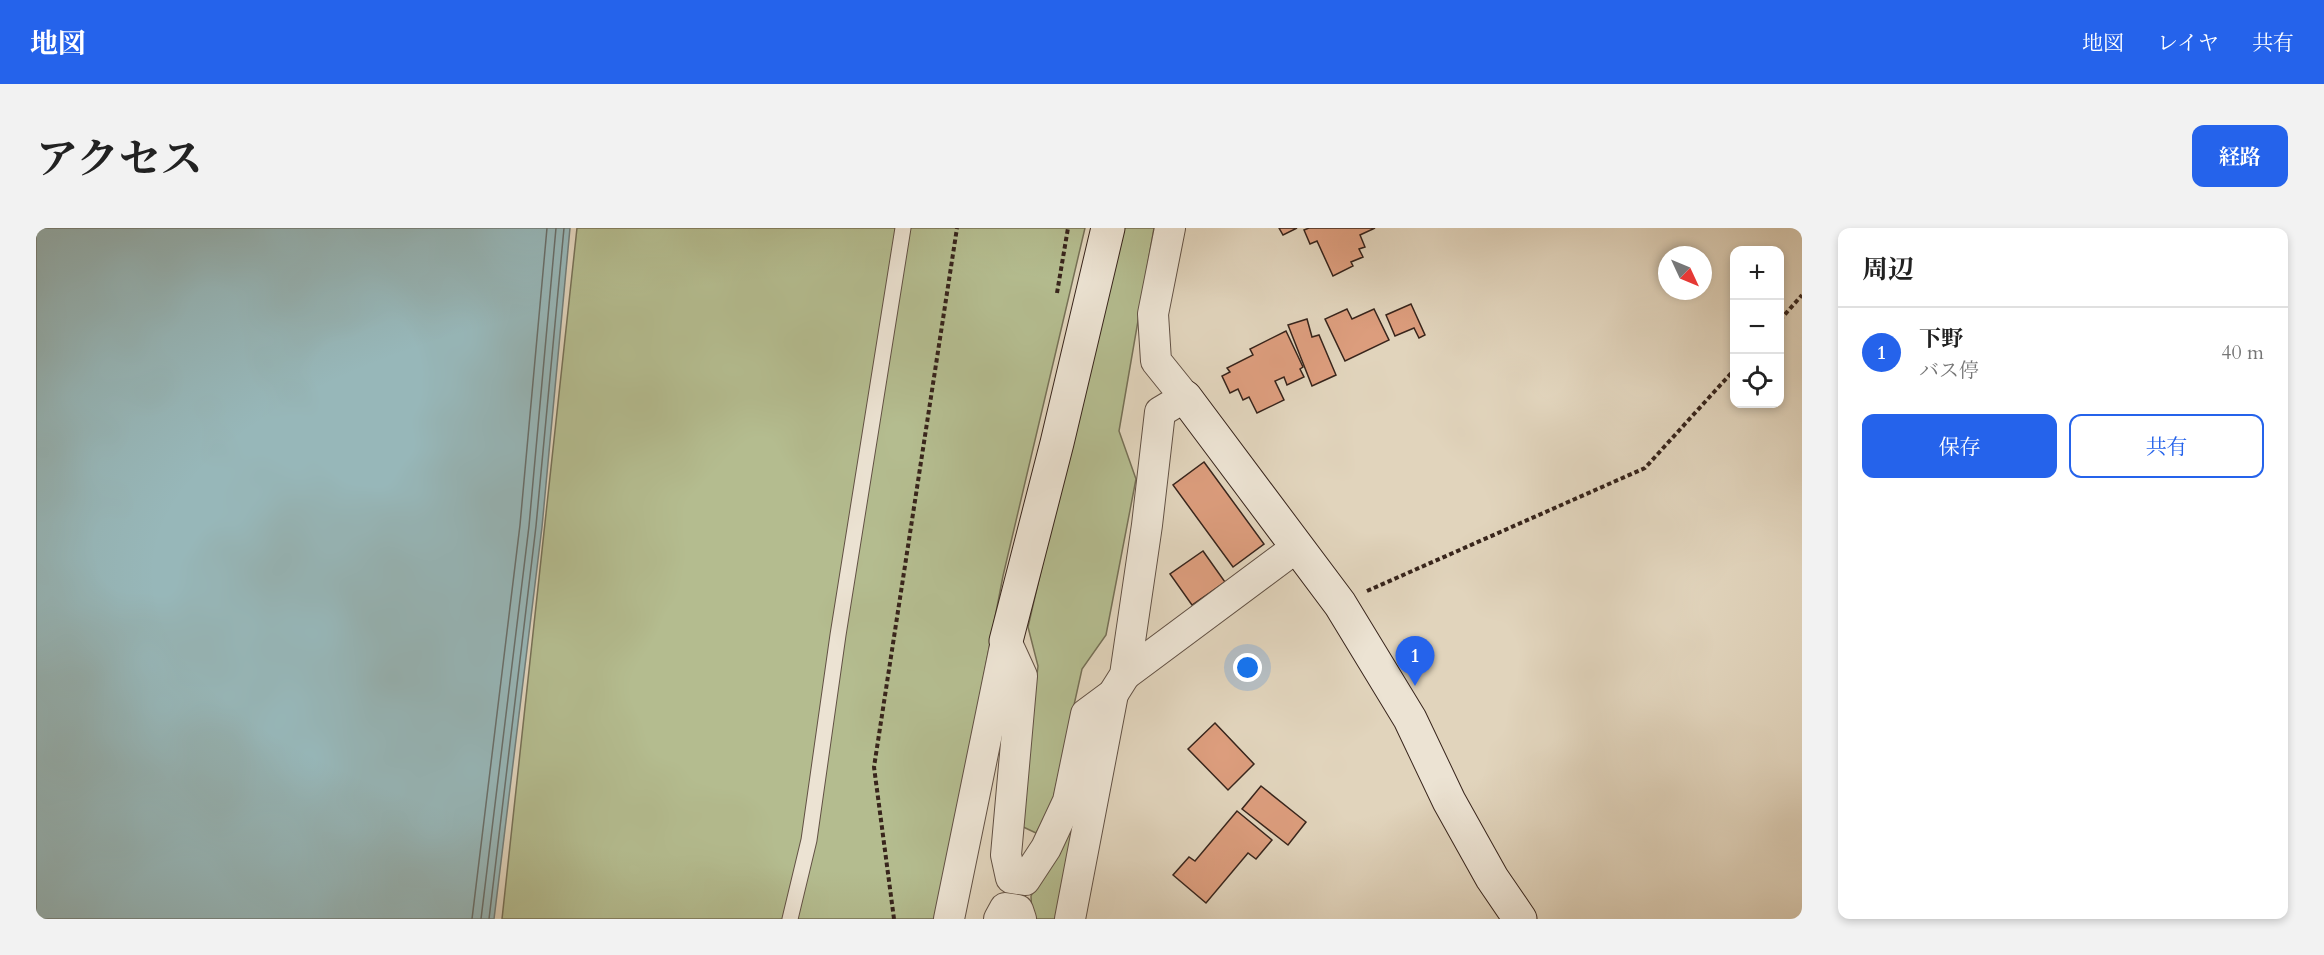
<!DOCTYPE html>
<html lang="ja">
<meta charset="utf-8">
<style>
:root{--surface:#fff;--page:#f2f2f2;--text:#222;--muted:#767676;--line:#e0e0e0;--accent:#2563eb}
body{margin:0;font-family:Cardo,"Noto Serif JP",serif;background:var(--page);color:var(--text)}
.controls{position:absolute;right:18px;top:18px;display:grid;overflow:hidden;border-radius:12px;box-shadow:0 3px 9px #0003}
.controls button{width:54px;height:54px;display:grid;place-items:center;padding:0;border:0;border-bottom:2px solid var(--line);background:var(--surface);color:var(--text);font:30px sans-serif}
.compass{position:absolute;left:1622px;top:18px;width:54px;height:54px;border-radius:50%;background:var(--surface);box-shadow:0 3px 9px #0003;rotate:134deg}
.you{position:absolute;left:1212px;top:440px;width:21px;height:21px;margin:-15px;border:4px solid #fff;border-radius:50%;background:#1a73e8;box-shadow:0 0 0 9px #1a73e833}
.badge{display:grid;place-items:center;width:39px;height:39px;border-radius:50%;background:var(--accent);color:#fff;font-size:20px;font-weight:700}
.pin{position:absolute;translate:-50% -50px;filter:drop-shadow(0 2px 3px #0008)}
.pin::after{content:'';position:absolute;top:32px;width:21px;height:18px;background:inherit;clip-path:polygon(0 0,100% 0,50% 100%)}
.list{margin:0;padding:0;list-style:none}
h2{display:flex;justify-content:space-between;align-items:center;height:78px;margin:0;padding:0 24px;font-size:26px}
h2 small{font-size:20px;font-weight:400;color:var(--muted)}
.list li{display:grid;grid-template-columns:39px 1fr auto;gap:18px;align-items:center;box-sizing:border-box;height:90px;padding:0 24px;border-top:2px solid var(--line)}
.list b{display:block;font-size:22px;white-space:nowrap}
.list p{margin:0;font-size:20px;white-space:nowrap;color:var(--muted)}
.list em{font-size:20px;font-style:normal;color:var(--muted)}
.actions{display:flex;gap:12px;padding:18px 24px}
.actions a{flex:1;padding:14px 0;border:2px solid var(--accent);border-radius:12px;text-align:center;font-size:21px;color:var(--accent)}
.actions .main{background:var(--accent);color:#fff}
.icon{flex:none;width:33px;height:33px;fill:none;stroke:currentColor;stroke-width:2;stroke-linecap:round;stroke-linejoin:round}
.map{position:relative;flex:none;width:1766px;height:691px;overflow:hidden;border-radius:12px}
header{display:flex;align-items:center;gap:36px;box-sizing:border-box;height:84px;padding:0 30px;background:var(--accent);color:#fff}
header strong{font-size:28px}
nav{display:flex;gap:33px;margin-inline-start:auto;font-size:21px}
.intro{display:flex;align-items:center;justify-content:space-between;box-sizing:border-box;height:144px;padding:0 36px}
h1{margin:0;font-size:42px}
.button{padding:15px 27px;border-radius:12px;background:var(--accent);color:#fff;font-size:21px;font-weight:700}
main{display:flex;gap:36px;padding:0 36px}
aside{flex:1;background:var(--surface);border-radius:12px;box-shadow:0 3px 9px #0003}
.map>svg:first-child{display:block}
.green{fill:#b4bc8f;stroke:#767056;stroke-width:1.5}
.water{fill:#97b7b9;stroke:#717d7a;stroke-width:1.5}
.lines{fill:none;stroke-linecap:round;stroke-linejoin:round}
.shore{stroke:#686e6a;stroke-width:1.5}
.building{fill:#dc9d7d;stroke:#38251c;stroke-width:1.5}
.lane-casing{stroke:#625144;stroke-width:17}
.street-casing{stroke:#625144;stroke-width:32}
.secondary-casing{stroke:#38251c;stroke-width:35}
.path{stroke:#38251c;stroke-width:4;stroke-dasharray:4.5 3;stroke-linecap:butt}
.lane{stroke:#ece3d3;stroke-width:15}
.street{stroke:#ece3d3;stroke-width:30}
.secondary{stroke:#ece3d3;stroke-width:33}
</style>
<header>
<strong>地図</strong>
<nav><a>地図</a><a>レイヤ</a><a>共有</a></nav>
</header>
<div class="intro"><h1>アクセス</h1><a class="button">経路</a></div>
<main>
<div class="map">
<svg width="1766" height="691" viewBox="0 0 1766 691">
<rect width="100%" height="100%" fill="#e1d4bc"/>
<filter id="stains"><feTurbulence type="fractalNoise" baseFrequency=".00333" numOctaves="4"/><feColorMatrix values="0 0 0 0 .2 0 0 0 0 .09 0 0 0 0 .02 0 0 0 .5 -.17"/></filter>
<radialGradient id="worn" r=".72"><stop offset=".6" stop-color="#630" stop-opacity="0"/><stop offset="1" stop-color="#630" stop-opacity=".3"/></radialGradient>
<g class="green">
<path d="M541 0H1049L967 348 901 691H466Z"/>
<path d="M1084 0H1118L1083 203 1100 251 1070 407 1046 441 1016 576 1000 605 983 597 1002 438 992 399Z"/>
<path d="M1048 563 1026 691H996L995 668Z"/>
</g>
<path class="water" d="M0 0H534L506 299 458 691H0Z"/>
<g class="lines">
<g class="shore">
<path d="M436 691 484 297 511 0"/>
<path d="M445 691 493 298 520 0"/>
<path d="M453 691 500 298 528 0"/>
</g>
</g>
<g class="building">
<path d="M1243 0H1261L1247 7Z"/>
<path d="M1273 0H1339L1324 7 1329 19 1323 21 1327 29 1315 34 1317 38 1297 48 1281 13 1274 16 1268 2Z"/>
<path d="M1375 76 1389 107 1383 110 1378 100 1359 108 1350 87Z"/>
<path d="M1311 81 1316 91 1338 81 1353 112 1309 133 1289 91Z"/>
<path d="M1271 91 1276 109 1283 107 1300 147 1276 158 1252 97Z"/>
<path d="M1250 103 1267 139 1264 141 1268 149 1251 157 1248 149 1239 153 1248 172 1221 185 1213 169 1207 172 1202 161 1194 165 1186 148 1194 144 1191 140 1217 127 1214 121Z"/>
<path d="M1168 234 1228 316 1197 339 1137 257Z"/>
<path d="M1167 323 1189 354 1156 377 1134 346Z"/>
<path d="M1179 495 1218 536 1192 562 1152 521Z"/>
<path d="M1225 558 1270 594 1252 617 1206 581Z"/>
<path d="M1201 583 1236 612 1220 631 1212 625 1170 675 1137 647 1153 629 1159 633Z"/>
</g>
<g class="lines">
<g class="lane-casing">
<path id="lane" d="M754 691 773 612 802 407 867 0"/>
</g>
<g class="street-casing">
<g id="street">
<path d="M970 413 986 448 970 627 975 650 989 652 1010 620 1032 573 1050 486 1077 466 1089 447 1111 297 1124 184 1149 169 1120 133 1117 86 1134 0"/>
<path d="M1089 447 1261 319"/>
<path d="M913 691 970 413"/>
<path d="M963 691 969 680 982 682 985 691"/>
<path d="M1034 691 1077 466"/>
</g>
</g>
<g class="secondary-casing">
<g id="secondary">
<path d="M1149 169 1304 376 1374 491 1413 573 1456 650 1484 691"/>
<path d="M970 413 1021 215 1072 0"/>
</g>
</g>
<g class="path">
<path d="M1021 65 1032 0"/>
<path d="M1744 92 1766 67"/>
<path d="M1331 363 1609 240 1698 142"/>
<path d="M858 691 838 539 921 0"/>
</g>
<use href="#lane" class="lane"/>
<use href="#street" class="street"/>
<use href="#secondary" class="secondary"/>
</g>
<rect width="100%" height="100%" filter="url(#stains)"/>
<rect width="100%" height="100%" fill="url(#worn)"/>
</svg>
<div class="controls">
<button>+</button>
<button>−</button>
<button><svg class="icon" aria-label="locate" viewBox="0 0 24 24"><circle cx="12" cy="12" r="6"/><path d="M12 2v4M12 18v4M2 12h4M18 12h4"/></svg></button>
</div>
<svg class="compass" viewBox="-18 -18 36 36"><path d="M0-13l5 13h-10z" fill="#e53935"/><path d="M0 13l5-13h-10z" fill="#767676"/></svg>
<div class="you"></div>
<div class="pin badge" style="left:1379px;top:458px">1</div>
</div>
<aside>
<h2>周辺<small></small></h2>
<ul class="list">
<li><span class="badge">1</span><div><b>下野</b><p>バス停</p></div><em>40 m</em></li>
</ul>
<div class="actions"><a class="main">保存</a><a>共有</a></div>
</aside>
</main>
